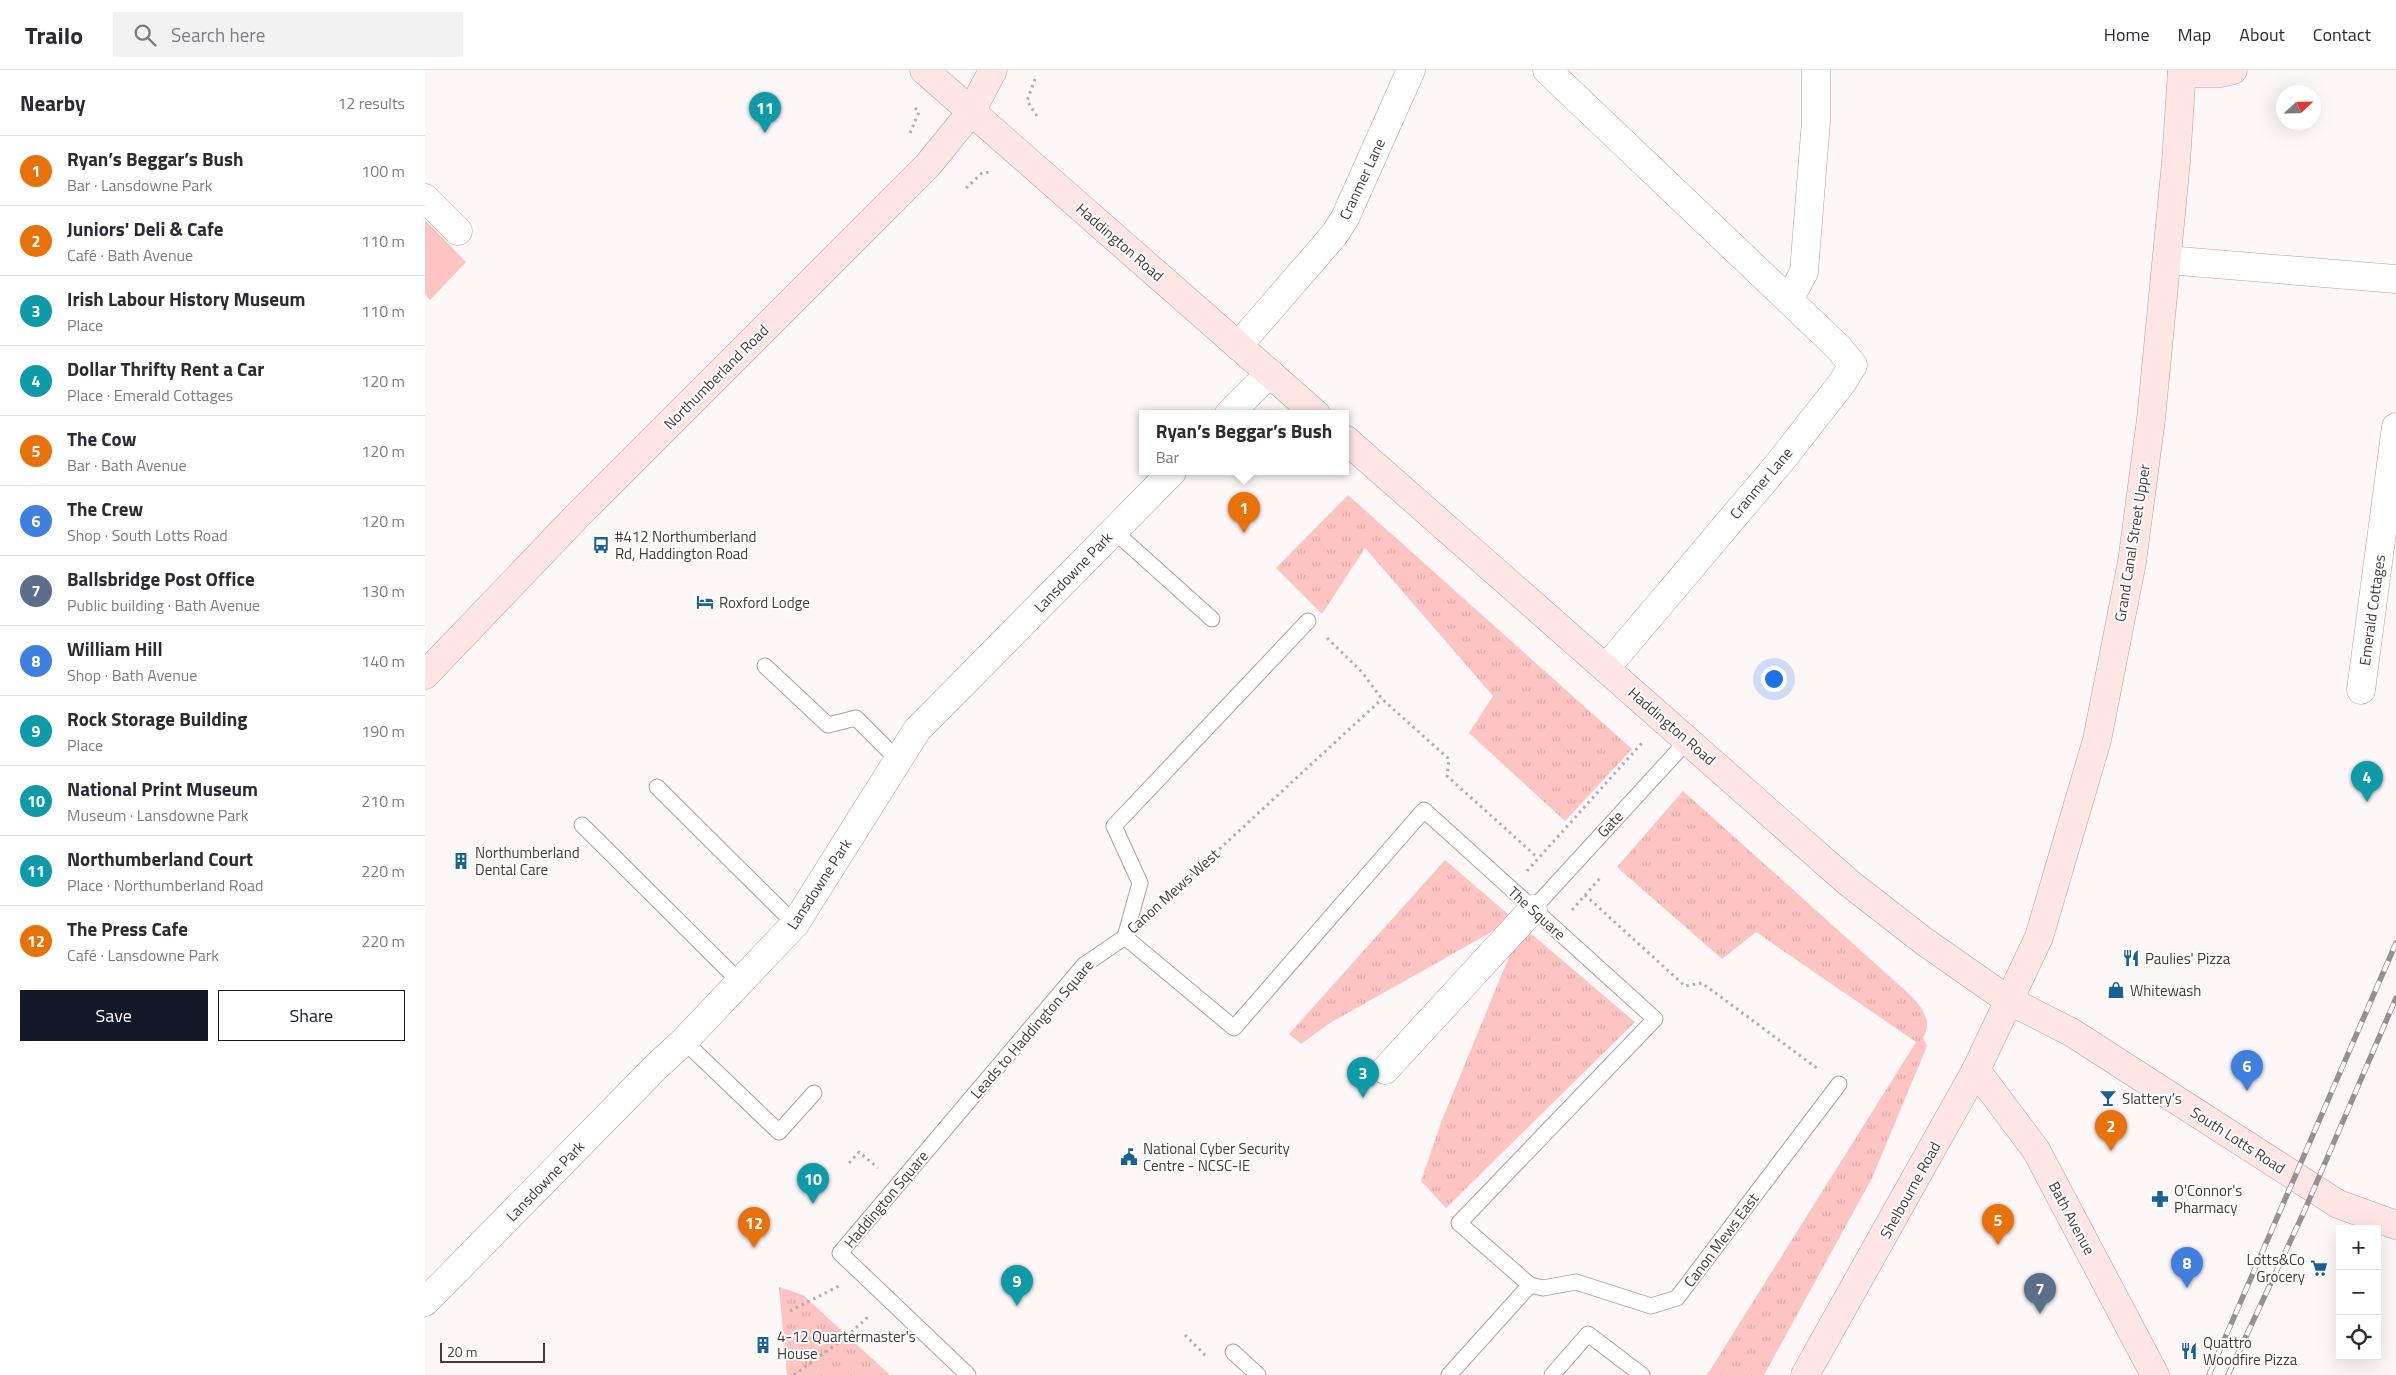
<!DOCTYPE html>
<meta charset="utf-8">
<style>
:root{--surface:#fff;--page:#f2f2f3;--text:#2b2b33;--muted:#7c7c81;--line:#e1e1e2;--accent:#111827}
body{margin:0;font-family:"Titillium Web",sans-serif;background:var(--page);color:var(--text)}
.controls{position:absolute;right:15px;bottom:15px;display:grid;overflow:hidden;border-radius:0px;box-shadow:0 5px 20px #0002}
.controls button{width:45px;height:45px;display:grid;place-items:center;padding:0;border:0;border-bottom:1px solid var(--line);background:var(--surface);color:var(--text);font:25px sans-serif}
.compass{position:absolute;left:1851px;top:15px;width:45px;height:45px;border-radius:50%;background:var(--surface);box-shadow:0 5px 20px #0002;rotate:68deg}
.scale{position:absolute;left:15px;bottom:12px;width:105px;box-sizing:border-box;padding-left:5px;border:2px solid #433a39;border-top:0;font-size:14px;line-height:18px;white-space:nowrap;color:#433a39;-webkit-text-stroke:4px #fff;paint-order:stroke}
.you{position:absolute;left:1348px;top:608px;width:18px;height:18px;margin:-12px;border:4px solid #fff;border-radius:50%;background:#1a73e8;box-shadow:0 0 0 8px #1a73e833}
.badge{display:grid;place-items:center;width:32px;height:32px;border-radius:50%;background:var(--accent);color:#fff;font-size:16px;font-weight:700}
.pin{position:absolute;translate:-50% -41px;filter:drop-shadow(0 1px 2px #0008)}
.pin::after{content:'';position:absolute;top:26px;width:18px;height:15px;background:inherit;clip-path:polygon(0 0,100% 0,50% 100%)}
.popup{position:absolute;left:714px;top:340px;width:210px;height:65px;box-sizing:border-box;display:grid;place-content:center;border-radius:0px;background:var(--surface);filter:drop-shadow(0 1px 4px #0005);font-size:16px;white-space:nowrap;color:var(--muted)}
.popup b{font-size:19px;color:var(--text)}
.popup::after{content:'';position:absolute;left:50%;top:100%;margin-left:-10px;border:10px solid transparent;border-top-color:var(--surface)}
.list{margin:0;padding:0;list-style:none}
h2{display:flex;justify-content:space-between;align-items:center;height:65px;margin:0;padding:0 20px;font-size:21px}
h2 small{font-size:16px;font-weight:400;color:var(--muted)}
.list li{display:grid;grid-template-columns:32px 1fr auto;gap:15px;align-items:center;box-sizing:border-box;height:70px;padding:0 20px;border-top:1px solid var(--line)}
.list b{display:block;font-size:19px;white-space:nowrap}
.list p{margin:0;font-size:16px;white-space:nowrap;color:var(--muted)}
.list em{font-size:16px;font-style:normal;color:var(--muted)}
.actions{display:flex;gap:10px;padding:15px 20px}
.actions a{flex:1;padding:11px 0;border:1px solid var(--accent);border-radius:0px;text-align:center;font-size:18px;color:var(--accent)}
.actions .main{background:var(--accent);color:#fff}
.icon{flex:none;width:28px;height:28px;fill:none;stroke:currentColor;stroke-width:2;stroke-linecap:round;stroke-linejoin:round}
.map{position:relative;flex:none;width:1971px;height:1305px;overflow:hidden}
header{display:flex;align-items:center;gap:30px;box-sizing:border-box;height:70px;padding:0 25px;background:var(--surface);border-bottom:1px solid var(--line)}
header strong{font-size:24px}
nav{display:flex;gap:28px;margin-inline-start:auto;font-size:18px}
.search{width:350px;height:45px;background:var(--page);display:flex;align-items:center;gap:12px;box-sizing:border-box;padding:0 18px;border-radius:0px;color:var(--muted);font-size:19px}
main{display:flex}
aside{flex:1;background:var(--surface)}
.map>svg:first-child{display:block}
.grass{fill:url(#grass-tufts)}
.pitch{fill:#fec4c1}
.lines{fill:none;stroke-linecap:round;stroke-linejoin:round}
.lane-casing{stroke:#b59e9d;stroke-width:17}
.street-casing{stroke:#b59e9d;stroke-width:29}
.secondary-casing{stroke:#b59e9d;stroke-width:29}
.path{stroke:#b4adad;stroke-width:3;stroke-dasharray:2.5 4;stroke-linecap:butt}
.lane{stroke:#fff;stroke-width:15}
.street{stroke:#fff;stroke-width:28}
.secondary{stroke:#ffe5e4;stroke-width:28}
.rail-casing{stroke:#989090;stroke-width:5.5}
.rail{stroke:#fff;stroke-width:4;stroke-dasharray:11;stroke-linecap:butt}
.labels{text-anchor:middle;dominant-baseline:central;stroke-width:4;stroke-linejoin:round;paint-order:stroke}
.street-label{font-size:15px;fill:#433a39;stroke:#fff}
.poi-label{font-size:15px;fill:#433a39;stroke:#fff;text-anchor:start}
</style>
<header>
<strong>Trailo</strong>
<div class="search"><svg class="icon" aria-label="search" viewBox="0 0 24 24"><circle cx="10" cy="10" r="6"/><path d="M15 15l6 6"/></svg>Search here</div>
<nav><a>Home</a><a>Map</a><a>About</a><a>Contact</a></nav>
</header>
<main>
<aside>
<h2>Nearby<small>12 results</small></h2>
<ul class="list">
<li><span class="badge" style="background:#e8710a">1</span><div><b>Ryan’s Beggar’s Bush</b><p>Bar · Lansdowne Park</p></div><em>100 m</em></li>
<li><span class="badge" style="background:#e8710a">2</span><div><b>Juniors' Deli &amp; Cafe</b><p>Café · Bath Avenue</p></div><em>110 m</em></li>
<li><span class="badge" style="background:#0f9aa8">3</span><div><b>Irish Labour History Museum</b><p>Place</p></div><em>110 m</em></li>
<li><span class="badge" style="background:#0f9aa8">4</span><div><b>Dollar Thrifty Rent a Car</b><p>Place · Emerald Cottages</p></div><em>120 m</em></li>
<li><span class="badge" style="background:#e8710a">5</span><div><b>The Cow</b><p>Bar · Bath Avenue</p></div><em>120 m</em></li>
<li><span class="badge" style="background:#3f7fe0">6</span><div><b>The Crew</b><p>Shop · South Lotts Road</p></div><em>120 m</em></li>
<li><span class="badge" style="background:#5c6f8a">7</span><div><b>Ballsbridge Post Office</b><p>Public building · Bath Avenue</p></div><em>130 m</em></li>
<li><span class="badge" style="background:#3f7fe0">8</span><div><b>William Hill</b><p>Shop · Bath Avenue</p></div><em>140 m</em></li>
<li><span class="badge" style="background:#0f9aa8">9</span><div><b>Rock Storage Building</b><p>Place</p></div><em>190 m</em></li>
<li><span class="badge" style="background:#0f9aa8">10</span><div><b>National Print Museum</b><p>Museum · Lansdowne Park</p></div><em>210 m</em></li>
<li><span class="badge" style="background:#0f9aa8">11</span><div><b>Northumberland Court</b><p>Place · Northumberland Road</p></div><em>220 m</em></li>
<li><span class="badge" style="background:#e8710a">12</span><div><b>The Press Cafe</b><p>Café · Lansdowne Park</p></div><em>220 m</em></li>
</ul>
<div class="actions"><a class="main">Save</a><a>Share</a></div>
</aside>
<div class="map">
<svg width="1971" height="1305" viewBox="0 0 1971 1305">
<defs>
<pattern id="grass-tufts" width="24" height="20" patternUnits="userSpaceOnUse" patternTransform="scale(1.25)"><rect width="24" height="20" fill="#fec4c1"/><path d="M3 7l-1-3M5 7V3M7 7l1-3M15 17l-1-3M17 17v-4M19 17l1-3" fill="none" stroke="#dba9a7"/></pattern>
</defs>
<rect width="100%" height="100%" fill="#fdf7f7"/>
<g class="grass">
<path d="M923 425 1207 679 1140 751 1044 663 1068 626 940 478 897 544 851 498Z"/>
<path d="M1258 721 1483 923C1495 935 1509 950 1498 968L1502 976 1447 1108 1339 1305H1282L1491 972 1331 862 1297 889 1192 797Z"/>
<path d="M1020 790 1084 845 1070 860 905 953 876 974 864 964Z"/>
<path d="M1104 862 1210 952 1021 1138 996 1111 1017 1050 1088 877Z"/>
<path d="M354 1217 378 1225 465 1305H362Z"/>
</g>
<path class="pitch" d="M0 150 41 192 5 230 0 224Z"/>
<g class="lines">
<g class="lane-casing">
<g id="lane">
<path d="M689 461 787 549"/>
<path d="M340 596 403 655 431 648 473 690"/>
<path d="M232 717 370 854"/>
<path d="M157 755 315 912"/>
<path d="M1108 839 1263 670"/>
<path d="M700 867 715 813 689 756 883 551"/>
<path d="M259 971 354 1062 389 1023"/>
<path d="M1105 1215 1118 1218 1151 1212 1226 1236 1252 1228 1414 1014"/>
<path d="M808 1282 833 1305"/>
<path d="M543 1305 415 1183 659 895 700 867 809 958 999 740 1230 949 1034 1153 1105 1215 1024 1305"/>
<path d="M1127 1305 1163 1264 1217 1305"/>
</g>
</g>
<g class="street-casing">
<g id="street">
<path d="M1122 0 1413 277 1428 295 1417 313 1355 392 1181 598"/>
<path d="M0 128 33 161"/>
<path d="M1742 190 1971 209"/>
<path d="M1364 230 1379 202 1391 51V0"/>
<path d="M813 276 909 165 920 148 986 0"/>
<path d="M804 344 845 303"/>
<path d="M1936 620 1971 357"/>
<path d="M960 1000 1108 839"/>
<path d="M0 1232 232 996 259 971 370 854 492 660 747 402"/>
</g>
</g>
<g class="secondary-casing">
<g id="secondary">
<path d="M499 0 891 344"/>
<path d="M1757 3H1795L1808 0"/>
<path d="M920 369 1424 813 1500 872 1583 930 1646 962 1913 1134 1971 1155"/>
<path d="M0 605 153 445 503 95 546 42 568 0"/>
<path d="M1551 1000 1611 1080 1730 1305"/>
<path d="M1380 1305 1551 1000 1614 867 1672 670 1707 492 1726 349 1751 92 1757 0"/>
</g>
</g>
<g class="path">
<path d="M610 9 602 31 612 46"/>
<path d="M485 63 494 42 488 36"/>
<path d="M541 118 557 103 565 102"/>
<path d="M902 568 937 602 957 629 1024 689 1022 706 1113 788"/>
<path d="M1102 801 1217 673"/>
<path d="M1160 825 1260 916 1277 913 1393 999"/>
<path d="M737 832 957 629"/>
<path d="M1147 840 1176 807"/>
<path d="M424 1093 434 1082 453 1098"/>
<path d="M365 1241 414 1216"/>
<path d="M760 1265 782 1287"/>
<path d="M369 1305 420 1268 444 1246"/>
</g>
<use href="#lane" class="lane"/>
<use href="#street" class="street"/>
<use href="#secondary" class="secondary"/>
<g class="rail-casing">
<g id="rail">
<path d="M1784 1305 1971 873"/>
<path d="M1803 1305 1878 1144 1971 928"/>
</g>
</g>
<use href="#rail" class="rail"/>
</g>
<defs>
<g id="bus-bare" transform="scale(1.35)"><path d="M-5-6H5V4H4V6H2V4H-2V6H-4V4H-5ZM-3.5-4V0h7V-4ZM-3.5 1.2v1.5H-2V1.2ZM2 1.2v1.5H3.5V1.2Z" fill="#186195" stroke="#fff" stroke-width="2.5" paint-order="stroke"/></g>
<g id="hotel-bare" transform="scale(1.35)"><path d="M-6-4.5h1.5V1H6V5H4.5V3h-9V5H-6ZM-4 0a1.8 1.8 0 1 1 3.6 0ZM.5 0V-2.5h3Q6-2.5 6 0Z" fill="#186195" stroke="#fff" stroke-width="2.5" paint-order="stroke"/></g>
<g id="building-bare" transform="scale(1.35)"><path d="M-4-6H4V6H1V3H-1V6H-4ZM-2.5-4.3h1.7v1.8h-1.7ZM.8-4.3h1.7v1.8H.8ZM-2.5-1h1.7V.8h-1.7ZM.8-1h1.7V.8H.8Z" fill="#186195" stroke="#fff" stroke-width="2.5" paint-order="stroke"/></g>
<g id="restaurant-bare" transform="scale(1.35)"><path d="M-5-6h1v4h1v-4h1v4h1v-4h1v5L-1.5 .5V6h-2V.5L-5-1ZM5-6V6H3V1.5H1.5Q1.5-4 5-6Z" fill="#186195" stroke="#fff" stroke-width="2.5" paint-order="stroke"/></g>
<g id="shop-bare" transform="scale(1.35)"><path d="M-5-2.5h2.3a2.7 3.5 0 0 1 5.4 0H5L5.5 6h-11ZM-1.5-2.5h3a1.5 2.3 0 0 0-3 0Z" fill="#186195" stroke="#fff" stroke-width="2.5" paint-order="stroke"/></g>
<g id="bar-bare" transform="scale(1.35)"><path d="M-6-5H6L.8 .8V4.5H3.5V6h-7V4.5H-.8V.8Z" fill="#186195" stroke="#fff" stroke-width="2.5" paint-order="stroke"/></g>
<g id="civic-bare" transform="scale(1.35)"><path d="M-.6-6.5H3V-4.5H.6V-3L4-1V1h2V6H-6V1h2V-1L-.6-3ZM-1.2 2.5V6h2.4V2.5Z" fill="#186195" stroke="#fff" stroke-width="2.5" paint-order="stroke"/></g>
<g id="pharmacy-bare" transform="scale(1.35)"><path d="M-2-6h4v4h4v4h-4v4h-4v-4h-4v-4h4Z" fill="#186195" stroke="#fff" stroke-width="2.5" paint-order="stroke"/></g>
<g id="supermarket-bare" transform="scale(1.35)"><path d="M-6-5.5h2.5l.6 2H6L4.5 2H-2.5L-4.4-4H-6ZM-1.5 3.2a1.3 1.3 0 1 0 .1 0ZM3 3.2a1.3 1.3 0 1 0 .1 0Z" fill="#186195" stroke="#fff" stroke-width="2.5" paint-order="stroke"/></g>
</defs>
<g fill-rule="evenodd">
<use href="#bus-bare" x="176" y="475"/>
<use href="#hotel-bare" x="280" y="532"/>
<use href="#building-bare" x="36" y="791"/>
<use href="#restaurant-bare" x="1706" y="888"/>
<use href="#shop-bare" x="1691" y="920"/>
<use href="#bar-bare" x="1683" y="1028"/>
<use href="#civic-bare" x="704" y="1087"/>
<use href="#pharmacy-bare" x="1735" y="1129"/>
<use href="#supermarket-bare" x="1894" y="1198"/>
<use href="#building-bare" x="338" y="1275"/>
<use href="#restaurant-bare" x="1764" y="1281"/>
</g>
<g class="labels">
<g class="street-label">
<text transform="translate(937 109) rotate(-65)">Cranmer Lane</text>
<text transform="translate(695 172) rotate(41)">Haddington Road</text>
<text transform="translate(291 307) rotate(-45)">Northumberland Road</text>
<text transform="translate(1336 413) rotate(-50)">Cranmer Lane</text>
<text transform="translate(1707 473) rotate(-81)">Grand Canal Street Upper</text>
<text transform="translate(648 502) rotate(-46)">Lansdowne Park</text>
<text transform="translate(1947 540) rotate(-82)">Emerald Cottages</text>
<text transform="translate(1247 656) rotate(41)">Haddington Road</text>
<text transform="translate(1185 754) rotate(-47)">Gate</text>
<text transform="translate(394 814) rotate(-57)">Lansdowne Park</text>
<text transform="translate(748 821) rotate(-42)">Canon Mews West</text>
<text transform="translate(1112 843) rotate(42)">The Square</text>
<text transform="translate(607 959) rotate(-49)">Leads to Haddington Square</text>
<text transform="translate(1813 1070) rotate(33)">South Lotts Road</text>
<text transform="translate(120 1111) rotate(-46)">Lansdowne Park</text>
<text transform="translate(1485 1120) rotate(-61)">Shelbourne Road</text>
<text transform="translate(461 1129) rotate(-50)">Haddington Square</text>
<text transform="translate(1647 1148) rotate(62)">Bath Avenue</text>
<text transform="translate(1296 1170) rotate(-53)">Canon Mews East</text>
</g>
<g class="poi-label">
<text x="190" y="466">#412 Northumberland<tspan x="190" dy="17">Rd, Haddington Road</tspan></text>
<text x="294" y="532">Roxford Lodge</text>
<text x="50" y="782">Northumberland<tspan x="50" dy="17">Dental Care</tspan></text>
<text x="1720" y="888">Paulies' Pizza</text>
<text x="1705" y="920">Whitewash</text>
<text x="1697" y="1028">Slattery’s</text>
<text x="718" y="1078">National Cyber Security<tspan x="718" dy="17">Centre - NCSC-IE</tspan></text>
<text x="1749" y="1120">O'Connor's<tspan x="1749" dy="17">Pharmacy</tspan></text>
<text x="1880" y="1189" text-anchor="end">Lotts&amp;Co<tspan x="1880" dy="17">Grocery</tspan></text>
<text x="352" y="1266">4-12 Quartermaster's<tspan x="352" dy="17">House</tspan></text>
<text x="1778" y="1272">Quattro<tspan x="1778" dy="17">Woodfire Pizza</tspan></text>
</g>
</g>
</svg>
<div class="controls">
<button>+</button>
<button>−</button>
<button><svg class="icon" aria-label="locate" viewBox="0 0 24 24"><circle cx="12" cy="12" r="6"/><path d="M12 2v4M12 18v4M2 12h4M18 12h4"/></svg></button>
</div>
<svg class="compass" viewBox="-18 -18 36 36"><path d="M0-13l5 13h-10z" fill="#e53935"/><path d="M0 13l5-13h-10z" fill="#7c7c81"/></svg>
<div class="scale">20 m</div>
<div class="you"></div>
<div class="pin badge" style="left:819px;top:463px;background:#e8710a">1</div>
<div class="popup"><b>Ryan’s Beggar’s Bush</b>Bar</div>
<div class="pin badge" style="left:1686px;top:1081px;background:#e8710a">2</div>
<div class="pin badge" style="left:938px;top:1028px;background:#0f9aa8">3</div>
<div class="pin badge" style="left:1942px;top:732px;background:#0f9aa8">4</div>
<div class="pin badge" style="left:1573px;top:1175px;background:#e8710a">5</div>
<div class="pin badge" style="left:1822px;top:1021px;background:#3f7fe0">6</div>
<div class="pin badge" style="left:1615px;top:1244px;background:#5c6f8a">7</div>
<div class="pin badge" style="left:1762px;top:1218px;background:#3f7fe0">8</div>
<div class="pin badge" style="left:592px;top:1236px;background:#0f9aa8">9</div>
<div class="pin badge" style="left:388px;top:1134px;background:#0f9aa8">10</div>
<div class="pin badge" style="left:340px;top:63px;background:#0f9aa8">11</div>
<div class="pin badge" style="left:329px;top:1178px;background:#e8710a">12</div>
</div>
</main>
